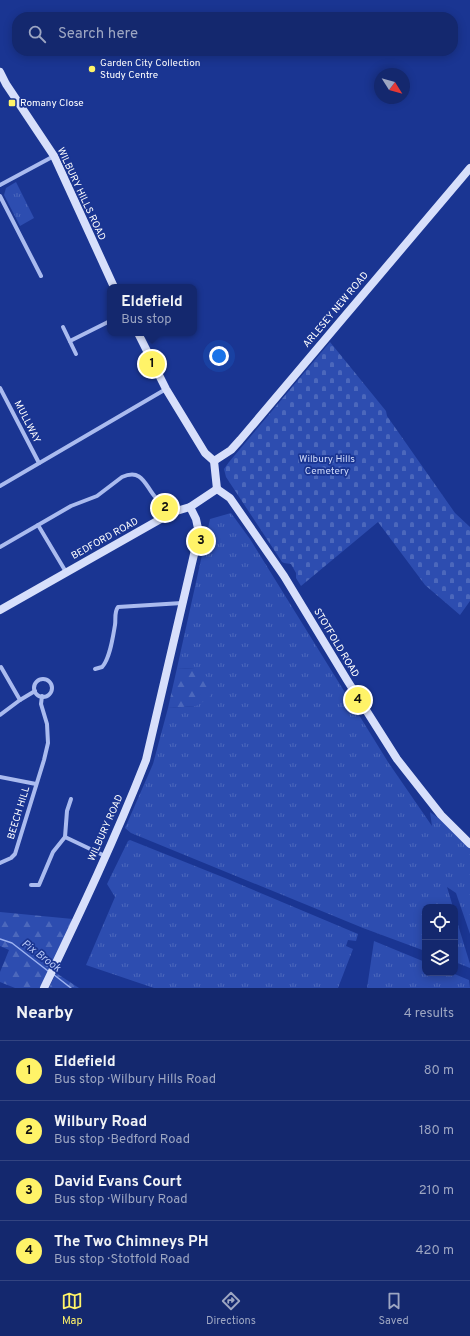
<!DOCTYPE html>
<meta charset="utf-8">
<style>
:root{--surface:#14286e;--page:#213476;--text:#f1f3f6;--muted:#9da6c2;--line:#334481;--accent:#fff368}
body{margin:0;font-family:Overpass,sans-serif;background:var(--page);color:var(--text)}
.controls{position:absolute;right:12px;bottom:12px;display:grid;overflow:hidden;border-radius:8px;box-shadow:0 2px 10px #0003}
.controls button{width:36px;height:36px;display:grid;place-items:center;padding:0;border:0;border-bottom:1px solid var(--line);background:var(--surface);color:var(--text);font:20px sans-serif}
.compass{position:absolute;left:374px;top:68px;width:36px;height:36px;border-radius:50%;background:var(--surface);box-shadow:0 2px 10px #0003;rotate:127deg}
.you{position:absolute;left:219px;top:356px;width:14px;height:14px;margin:-10px;border:3px solid #fff;border-radius:50%;background:#1a73e8;box-shadow:0 0 0 6px #1a73e833}
.badge{display:grid;place-items:center;width:26px;height:26px;border-radius:50%;background:var(--accent);color:#111;font-size:13px;font-weight:700}
.pin{position:absolute;translate:-50% -50%;border:2px solid #fff;box-shadow:0 1px 4px #0006}
.popup{position:absolute;left:107px;top:284px;width:90px;height:52px;box-sizing:border-box;display:grid;place-content:center;border-radius:8px;background:var(--surface);filter:drop-shadow(0 1px 3px #0005);font-size:13px;white-space:nowrap;color:var(--muted)}
.popup b{font-size:15px;color:var(--text)}
.popup::after{content:'';position:absolute;left:50%;top:100%;margin-left:-8px;border:8px solid transparent;border-top-color:var(--surface)}
.list{margin:0;padding:0;list-style:none}
h2{display:flex;justify-content:space-between;align-items:center;height:52px;margin:0;padding:0 16px;font-size:17px}
h2 small{font-size:13px;font-weight:400;color:var(--muted)}
.list li{display:grid;grid-template-columns:26px 1fr auto;gap:12px;align-items:center;box-sizing:border-box;height:60px;padding:0 16px;border-top:1px solid var(--line)}
.list b{display:block;font-size:15px;white-space:nowrap}
.list p{margin:0;font-size:13px;white-space:nowrap;color:var(--muted)}
.list em{font-size:13px;font-style:normal;color:var(--muted)}
.icon{flex:none;width:22px;height:22px;fill:none;stroke:currentColor;stroke-width:2;stroke-linecap:round;stroke-linejoin:round}
.map{position:relative;flex:none;width:470px;height:988px;overflow:hidden}
.search{position:absolute;background:var(--surface);box-shadow:0 2px 10px #0003;left:12px;right:12px;top:12px;height:44px;display:flex;align-items:center;gap:10px;box-sizing:border-box;padding:0 14px;border-radius:16px;color:var(--muted);font-size:15px}
.sheet{height:292px;background:var(--surface)}
nav{display:flex;justify-content:space-around;align-items:center;box-sizing:border-box;height:56px;border-top:1px solid var(--line);background:var(--surface);font-size:11px;color:var(--muted)}
nav a{display:grid;justify-items:center;gap:2px}
nav .on{color:var(--accent)}
.map>svg:first-child{display:block}
.grass{fill:url(#grass-tufts)}
.forest{fill:url(#forest-firs)}
.cemetery{fill:url(#cemetery-stones)}
.lines{fill:none;stroke-linecap:round;stroke-linejoin:round}
.stream{stroke:#9db2f1;stroke-width:1.5}
.street{stroke:#aabbef;stroke-width:4}
.secondary{stroke:#d7dffb;stroke-width:8}
.poi-dot{fill:#fff368;stroke:#1a3592;stroke-width:1.5}
.labels{text-anchor:middle;dominant-baseline:central;stroke-width:3.5;stroke-linejoin:round;paint-order:stroke}
.poi-label{font-size:10px;fill:#fff;stroke:#1a3592;text-anchor:start}
.street-label{font-size:10px;fill:#fff;stroke:#1a3592}
.park-label{font-size:10px;fill:#d0dbfb;stroke:#1a3592}
.water-label{font-size:11px;font-style:italic;fill:#b6c6f6;stroke:#1a3592}
</style>
<div class="map">
<svg width="470" height="988" viewBox="0 0 470 988">
<defs>
<pattern id="grass-tufts" width="24" height="20" patternUnits="userSpaceOnUse"><rect width="24" height="20" fill="#2d4db0"/><path d="M3 7l-1-3M5 7V3M7 7l1-3M15 17l-1-3M17 17v-4M19 17l1-3" fill="none" stroke="#4c68bc"/></pattern>
<pattern id="forest-firs" width="22" height="20" patternUnits="userSpaceOnUse"><rect width="22" height="20" fill="#2d4db0"/><path d="M5 1l3.5 6h-7zM16 11l3.5 6h-7z" fill="#4c68bc"/></pattern>
<pattern id="cemetery-stones" width="16" height="16" patternUnits="userSpaceOnUse"><rect width="16" height="16" fill="#2d4db0"/><path d="M2 7V4a2 2 0 0 1 4 0v3zM10 15v-3a2 2 0 0 1 4 0v3z" fill="#4c68bc"/></pattern>
</defs>
<rect width="100%" height="100%" fill="#1a3592"/>
<g class="grass">
<path d="M16 182 34 218 20 226 4 195 6 188Z"/>
<path d="M231 513 250 539 388 762 432 826 430 812 444 822 470 848V934L456 893 447 887 453 907H425V951L363 928 131 833 125 828 153 764 168 708 196 706 195 669 177 668 210 519Z"/>
<path d="M130 840 225 878 358 934 356 941 348 940 346 946 353 949 338 988H154L86 965 115 897 107 884 128 841Z"/>
<path d="M455 915 470 964V968L455 962Z"/>
<path d="M374 941 425 962V973H452L469 980 470 988H367Z"/>
</g>
<g class="forest">
<path d="M177 668 195 669 207 677 217 685 209 698 196 706 168 708Z"/>
<path d="M0 912 73 919 40 988H15L0 982V972L9 950 0 946Z"/>
<path d="M56 973 79 988H49Z"/>
</g>
<path class="cemetery" d="M330 342 386 411 387 416 455 513 470 527V601L460 615 425 585 378 522 301 586 296 578V573L291 564 284 563 282 562 226 477 224 469 229 462Z"/>
<g class="lines">
<g class="stream">
<path d="M0 939 12 943 48 971"/>
<path d="M53 974 71 988"/>
</g>
<g class="street">
<path d="M0 185 54 156"/>
<path d="M0 196 41 276"/>
<path d="M63 327 76 354"/>
<path d="M70 341 110 321"/>
<path d="M0 388 39 463"/>
<path d="M0 486 166 389"/>
<path d="M38 525 66 572"/>
<path d="M0 547 71 506 97 496 122 477C143 468 145 486 156 498"/>
<path d="M1 667 20 700"/>
<path d="M95 669 102 667C110 659 113 636 115 625 116 619 114 612 118 607L182 603"/>
<circle cx="43" cy="688" r="9"/>
<path d="M0 715 20 700 35 691"/>
<path d="M0 777 36 784"/>
<path d="M65 837 105 856"/>
<path d="M0 863 11 858 15 854 44 760 48 743 47 724 41 704 42 696"/>
<path d="M31 885H39L53 852 65 837 67 811 71 799"/>
</g>
<g class="secondary">
<path d="M0 72 6 84 54 156 114 287"/>
<path d="M138 333 166 389 205 453 214 461 217 489"/>
<path d="M214 461 231 450 240 440 470 168"/>
<path d="M217 489 230 498 284 576 347 680 397 759 441 815 470 844"/>
<path d="M0 610 173 512 190 507 217 489"/>
<path d="M44 988C80 913 116 837 146 760L199 533 196 519 190 507"/>
</g>
</g>
<g class="poi-dot">
<circle cx="92" cy="69" r="4"/>
<rect x="8" y="99" width="8" height="8" rx="2"/>
</g>
<g class="labels">
<g class="poi-label">
<text x="100" y="63">Garden City Collection<tspan x="100" dy="12">Study Centre</tspan></text>
<text x="20" y="103">Romany Close</text>
</g>
<g class="street-label">
<text transform="translate(81 194) rotate(65)">WILBURY HILLS ROAD</text>
<text transform="translate(336 310) rotate(-50)">ARLESEY NEW ROAD</text>
<text transform="translate(27 422) rotate(63)">MULLWAY</text>
<text transform="translate(105 539) rotate(-29)">BEDFORD ROAD</text>
<text transform="translate(336 643) rotate(59)">STOTFOLD ROAD</text>
<text transform="translate(19 813) rotate(-73)">BEECH HILL</text>
<text transform="translate(106 828) rotate(-66)">WILBURY ROAD</text>
</g>
<g class="park-label">
<text x="327" y="459">Wilbury Hills<tspan x="327" dy="12">Cemetery</tspan></text>
</g>
<g class="water-label">
<text transform="translate(41 956) rotate(37)">Pix Brook</text>
</g>
</g>
</svg>
<div class="controls">
<button><svg class="icon" aria-label="locate" viewBox="0 0 24 24"><circle cx="12" cy="12" r="6"/><path d="M12 2v4M12 18v4M2 12h4M18 12h4"/></svg></button>
<button><svg class="icon" aria-label="layers" viewBox="0 0 24 24"><path d="M12 4l9 5-9 5-9-5zM3 14l9 5 9-5"/></svg></button>
</div>
<svg class="compass" viewBox="-18 -18 36 36"><path d="M0-13l5 13h-10z" fill="#e53935"/><path d="M0 13l5-13h-10z" fill="#9da6c2"/></svg>
<div class="you"></div>
<div class="pin badge" style="left:152px;top:364px">1</div>
<div class="popup"><b>Eldefield</b>Bus stop</div>
<div class="pin badge" style="left:165px;top:508px">2</div>
<div class="pin badge" style="left:201px;top:541px">3</div>
<div class="pin badge" style="left:358px;top:700px">4</div>
<div class="search"><svg class="icon" aria-label="search" viewBox="0 0 24 24"><circle cx="10" cy="10" r="6"/><path d="M15 15l6 6"/></svg>Search here</div>
</div>
<section class="sheet">
<h2>Nearby<small>4 results</small></h2>
<ul class="list">
<li><span class="badge">1</span><div><b>Eldefield</b><p>Bus stop · Wilbury Hills Road</p></div><em>80 m</em></li>
<li><span class="badge">2</span><div><b>Wilbury Road</b><p>Bus stop · Bedford Road</p></div><em>180 m</em></li>
<li><span class="badge">3</span><div><b>David Evans Court</b><p>Bus stop · Wilbury Road</p></div><em>210 m</em></li>
<li><span class="badge">4</span><div><b>The Two Chimneys PH</b><p>Bus stop · Stotfold Road</p></div><em>420 m</em></li>
</ul>
</section>
<nav>
<a class="on"><svg class="icon" aria-label="map" viewBox="0 0 24 24"><path d="M3 6l6-2 6 2 6-2v14l-6 2-6-2-6 2zM9 4v14M15 6v14"/></svg>Map</a>
<a><svg class="icon" aria-label="directions" viewBox="0 0 24 24"><path d="M12 3l9 9-9 9-9-9zM9 14v-3h6M13 9l2 2-2 2"/></svg>Directions</a>
<a><svg class="icon" aria-label="saved" viewBox="0 0 24 24"><path d="M7 4h10v16l-5-4-5 4z"/></svg>Saved</a>
</nav>
